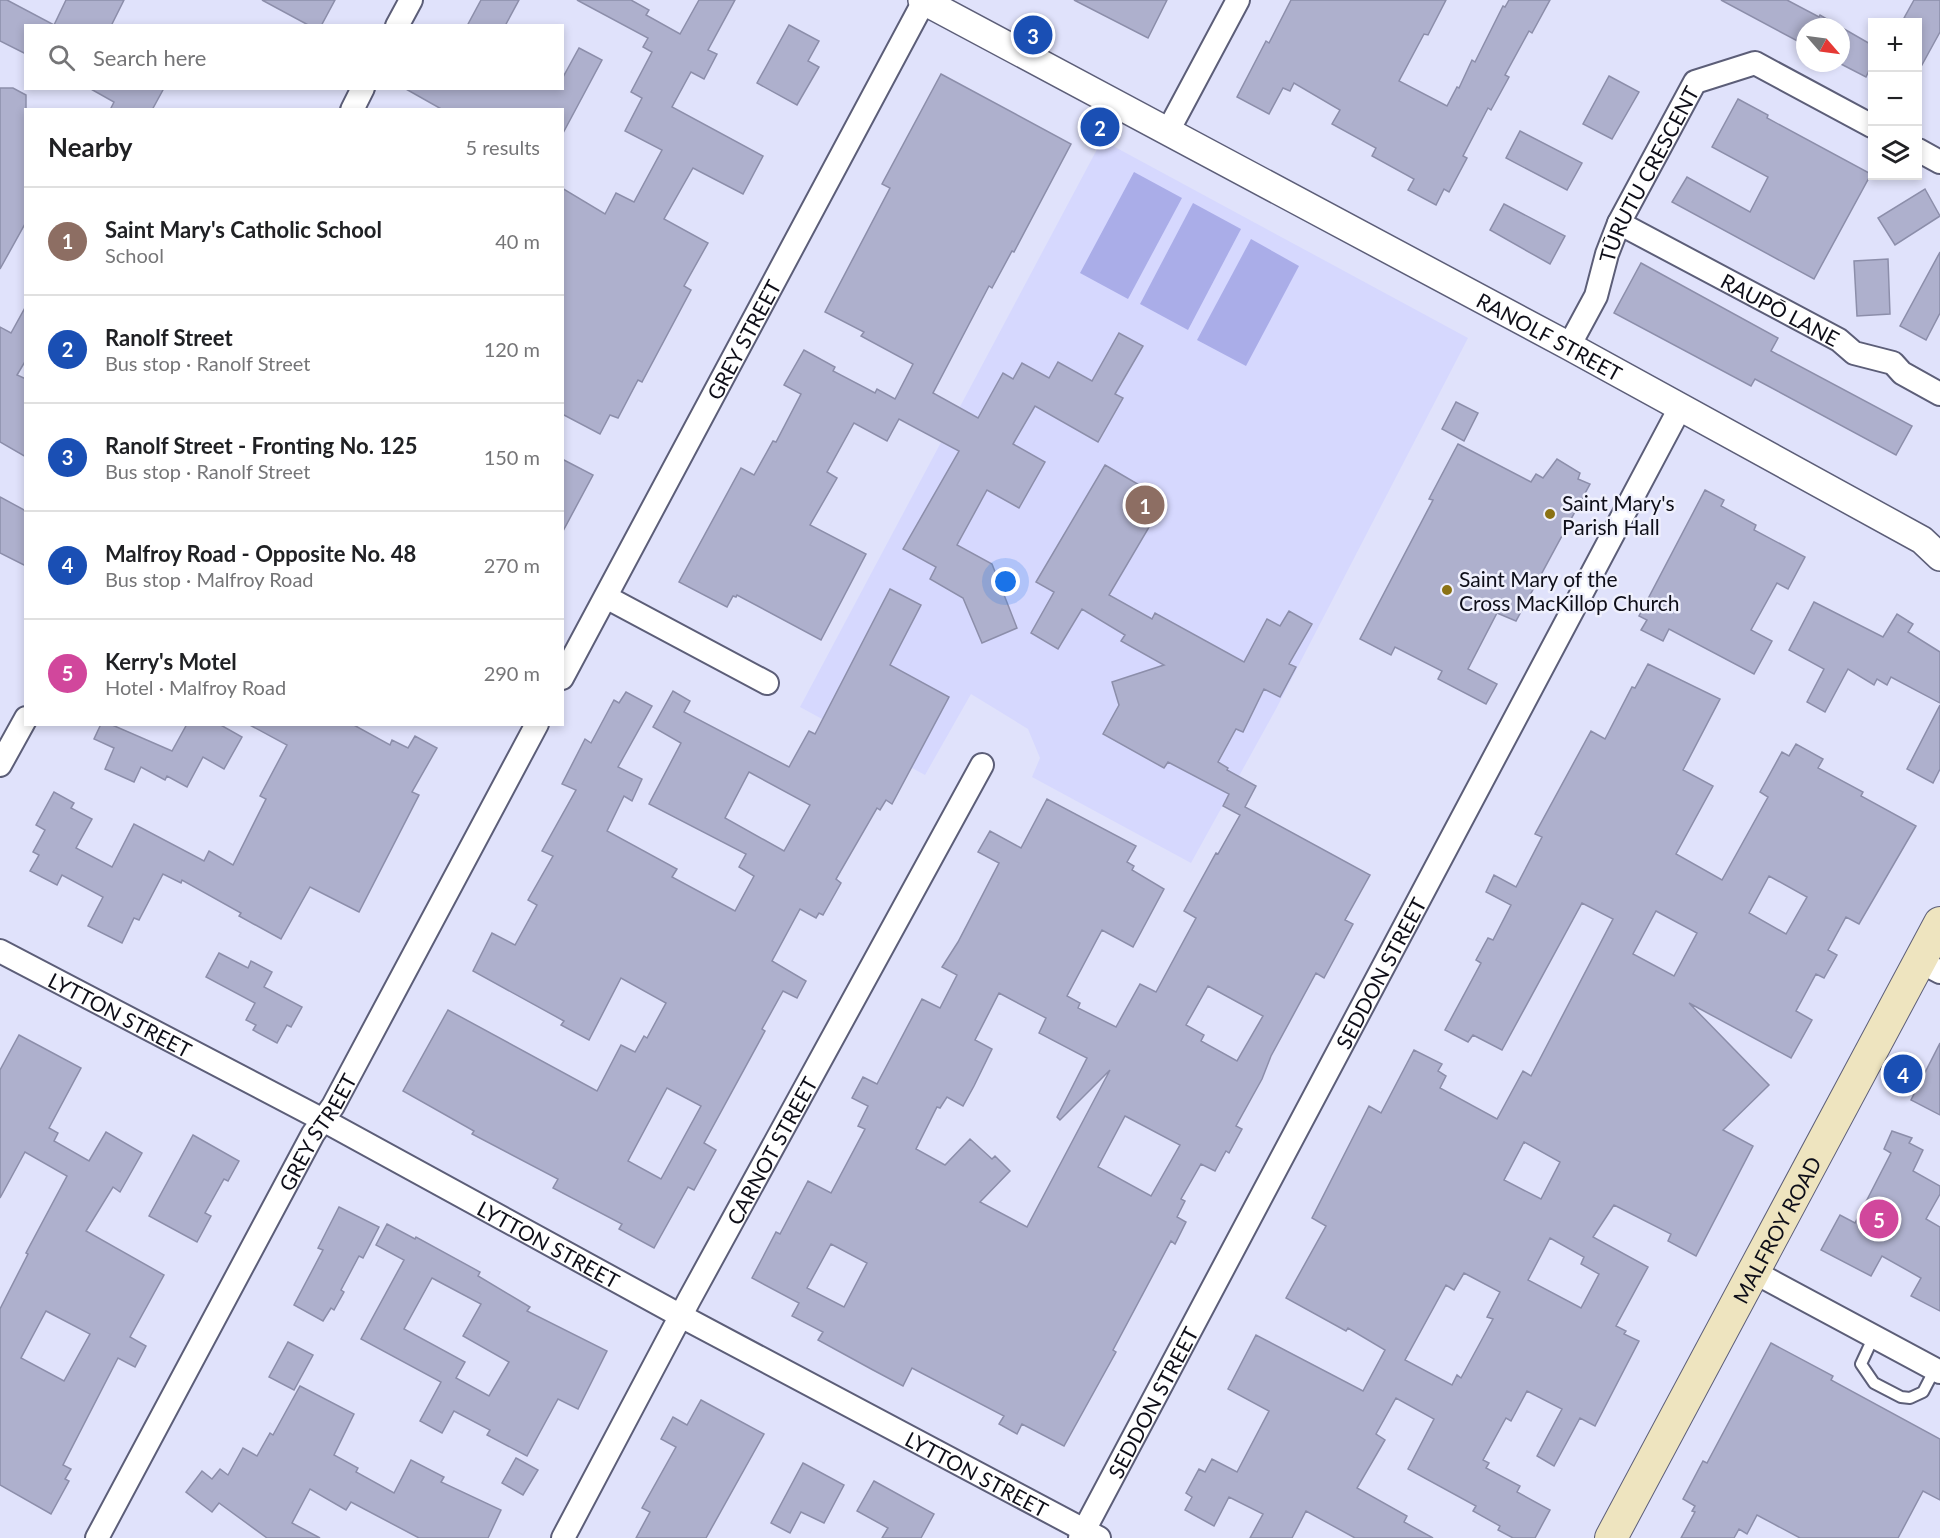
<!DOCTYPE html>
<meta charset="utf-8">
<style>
:root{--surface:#fff;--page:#f6f6f6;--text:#202124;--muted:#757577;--line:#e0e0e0;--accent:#8b7214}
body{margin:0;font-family:Lato,sans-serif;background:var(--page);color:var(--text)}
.controls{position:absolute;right:18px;top:18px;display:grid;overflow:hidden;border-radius:0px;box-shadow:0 3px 9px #0003}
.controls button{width:54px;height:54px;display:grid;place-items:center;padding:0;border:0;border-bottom:2px solid var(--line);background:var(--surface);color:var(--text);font:30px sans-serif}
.compass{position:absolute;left:1796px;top:18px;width:54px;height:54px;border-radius:50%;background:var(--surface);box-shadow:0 3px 9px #0003;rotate:118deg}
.you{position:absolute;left:1006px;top:582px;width:21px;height:21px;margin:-15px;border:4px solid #fff;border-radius:50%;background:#1a73e8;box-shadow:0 0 0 9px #1a73e833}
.badge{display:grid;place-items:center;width:39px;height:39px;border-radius:50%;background:var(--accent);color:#fff;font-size:20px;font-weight:700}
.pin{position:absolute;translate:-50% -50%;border:3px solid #fff;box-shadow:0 2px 6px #0006}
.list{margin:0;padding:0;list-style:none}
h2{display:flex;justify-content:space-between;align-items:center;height:78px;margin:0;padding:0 24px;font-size:26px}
h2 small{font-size:20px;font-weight:400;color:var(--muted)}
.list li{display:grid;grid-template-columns:39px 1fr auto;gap:18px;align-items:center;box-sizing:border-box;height:108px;padding:0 24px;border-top:2px solid var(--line)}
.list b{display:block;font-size:22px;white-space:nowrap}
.list p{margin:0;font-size:20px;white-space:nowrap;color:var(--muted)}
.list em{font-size:20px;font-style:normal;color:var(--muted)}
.icon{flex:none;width:33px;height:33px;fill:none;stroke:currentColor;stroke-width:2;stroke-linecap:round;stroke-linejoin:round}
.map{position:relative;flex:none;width:1940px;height:1538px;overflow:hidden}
.search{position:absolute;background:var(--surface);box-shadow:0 3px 9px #0003;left:24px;top:24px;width:540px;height:66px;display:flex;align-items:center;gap:15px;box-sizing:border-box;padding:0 21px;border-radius:0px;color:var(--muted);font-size:22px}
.panel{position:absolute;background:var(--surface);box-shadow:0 3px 9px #0003;left:24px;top:108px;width:540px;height:618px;border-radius:0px}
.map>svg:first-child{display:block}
.built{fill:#d6d8fe}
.green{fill:#aaade8}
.building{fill:#aeb0cd;stroke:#8c8eaa;stroke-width:1.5;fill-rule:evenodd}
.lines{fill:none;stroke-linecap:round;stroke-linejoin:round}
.service-casing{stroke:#5c5e78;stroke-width:14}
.minor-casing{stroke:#5c5e78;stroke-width:26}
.tertiary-casing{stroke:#5c5e78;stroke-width:30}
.secondary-casing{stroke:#5c5e78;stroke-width:34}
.service{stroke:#fff;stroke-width:10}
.minor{stroke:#fff;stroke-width:22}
.tertiary{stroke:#fff;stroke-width:27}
.secondary{stroke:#eee4bf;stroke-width:32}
.poi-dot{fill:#8b7214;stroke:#eff0fd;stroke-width:2}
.labels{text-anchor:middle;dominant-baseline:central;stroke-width:5;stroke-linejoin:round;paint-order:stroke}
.street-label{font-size:21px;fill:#0e0e18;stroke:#eff0fd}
.poi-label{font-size:21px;fill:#0e0e18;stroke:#eff0fd;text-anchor:start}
</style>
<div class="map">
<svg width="1940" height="1538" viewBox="0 0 1940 1538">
<rect width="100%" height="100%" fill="#e0e2fb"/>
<path class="built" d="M1102 140 1468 338 1276 709 1191 863 1032 777 1040 758 1028 729 971 694 925 775 800 707Z"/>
<g class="green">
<path d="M1134 172 1182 198 1128 299 1080 273Z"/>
<path d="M1193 203 1241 229 1188 330 1140 304Z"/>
<path d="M1251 239 1299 266 1246 366 1197 340Z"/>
</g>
<g class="building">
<path d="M0 0H7L54 25 66 0H124L111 26H26V54L0 41Z"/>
<path d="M262 0H335L321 26H310Z"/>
<path d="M481 0H519L505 26H467Z"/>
<path d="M577 0H631L649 10 646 15 680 34 699 0H735L708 50 717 54 704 79 691 72 672 107 763 156 743 194 693 168 664 219 708 243 684 286 691 290 642 382 638 380 618 418 610 415 600 434 562 414V188L605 214 616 193 634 202 662 150 625 131 642 98 631 92 652 52 643 47 648 38Z"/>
<path d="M1074 0H1167L1148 38Z"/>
<path d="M1291 0H1446L1428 35 1424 34 1399 81 1447 106 1457 87 1459 88 1472 60 1475 62 1503 6 1505 7 1509 0H1550L1532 33 1529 31 1505 75 1509 77 1491 110 1488 108 1463 156 1467 158 1449 192 1444 189 1436 205 1408 190 1414 179 1372 156 1376 148 1332 124 1340 110 1294 83 1290 91 1283 88 1269 114 1237 97 1266 41 1269 43Z"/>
<path d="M1721 0H1787L1819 17 1820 15 1872 45V64L1866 77 1839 63H1841V27H1805V45Z"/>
<path d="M1914 0H1940V32L1917 74V22L1904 18Z"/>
<path d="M789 25 819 41 808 61 819 67 797 105 757 83Z"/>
<path d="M579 48 602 60 562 135V110H443L404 88H562V79Z"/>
<path d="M941 74 1071 144 1014 252 1012 251 992 288 989 286 933 393 978 418 1003 373 1013 379 1022 363 1049 378 1058 362 1092 381 1119 333 1143 346 1115 394 1123 398 1098 442 1035 406 1013 444 1045 462 1019 508 987 490 957 545 992 564 1017 628 982 643 963 598 930 579 936 567 903 549 959 451 899 419 887 441 854 423 827 472 837 478 810 525 866 554 821 640 737 595 736 597 733 596 727 607 679 582 741 468 754 475 773 441 776 442 801 394 784 385 804 350 835 367 833 371 875 393 877 389 895 399 913 364 861 336 864 332 825 312 890 188 882 184Z"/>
<path d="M1609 76 1639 92 1612 139 1583 124Z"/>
<path d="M0 88H13L26 95V222L0 269Z"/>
<path d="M89 88H164L152 110H110L114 102Z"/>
<path d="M1738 99 1768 115 1767 118 1871 174 1814 279 1672 202 1687 177 1750 212 1768 177 1712 147Z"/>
<path d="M1520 131 1582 163 1567 190 1506 158Z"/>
<path d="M1925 189 1940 216 1895 245 1878 218Z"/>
<path d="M1504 204 1565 236 1550 264 1490 230Z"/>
<path d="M1940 252V313L1926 340 1900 326Z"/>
<path d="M1888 259 1890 314 1857 316 1854 261Z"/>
<path d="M1641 263 1778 338 1771 351 1912 426 1896 455 1755 379 1751 386 1614 313Z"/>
<path d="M26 306V360L17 375 26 379V457L0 442V327L11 333Z"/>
<path d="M1456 402 1478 413 1464 441 1442 429Z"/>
<path d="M1458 444 1531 482 1536 474 1543 478 1557 459 1580 473 1578 479 1590 484 1516 621 1497 613 1468 669 1497 684 1486 704 1438 679 1442 671 1395 647 1391 655 1360 639 1433 500 1429 499Z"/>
<path d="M562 459 593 475 562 533Z"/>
<path d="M1105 465 1165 500 1109 595 1152 619 1155 613 1244 662 1267 619 1280 626 1289 611 1312 624 1289 664 1296 667 1280 697 1264 689 1243 732 1236 729 1218 762 1228 768 1227 770 1256 786 1245 807 1370 875 1345 920 1353 924 1324 978 1316 973 1271 1056 1262 1079 1236 1126 1242 1129 1229 1153 1226 1151 1215 1171 1201 1164 1181 1199 1185 1201 1177 1217 1186 1222 1175 1244 1171 1241 1113 1350 1116 1352 1064 1446 1022 1424 1017 1434 999 1424 1004 1416 912 1368 903 1386 873 1370 818 1340 823 1332 792 1316 799 1303 752 1278 776 1232 780 1234 808 1181 831 1193 865 1129 858 1126 868 1106 852 1098 863 1077 877 1084 922 999 940 1008 957 975 942 967 958 942 999 863 978 852 990 831 1021 848 1047 799 1136 846 1127 862 1134 866 1132 870 1164 889 1133 947 1102 930 1067 996 1080 1003 1078 1008 1116 1027 1140 984 1156 992 1196 918 1184 911 1216 853 1218 854 1240 815 1223 806 1229 794 1168 762 1164 768 1103 734 1119 705 1112 682 1164 665 1121 641 1125 635 1082 609 1058 649 1031 633 1054 592 1036 582ZM1208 986 1263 1016 1237 1061 1201 1041 1204 1035 1186 1025ZM999 993 1046 1018 1039 1033 1087 1058 1057 1117 1060 1120 1110 1070 1027 1227 980 1202 1010 1171 995 1156 992 1159 970 1139 945 1165 916 1149 937 1107 940 1108 947 1097 963 1106 974 1086 992 1049 975 1040ZM1125 1116 1180 1145 1151 1196 1098 1167ZM831 1244 867 1263 844 1307 807 1288Z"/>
<path d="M1705 490 1724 500 1721 506 1756 525 1754 530 1805 557 1788 589 1777 583 1751 630 1772 641 1754 674 1669 629 1663 641 1641 630 1647 620 1639 616Z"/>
<path d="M0 497 26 511V566L0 553Z"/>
<path d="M890 589 921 605 890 665 949 697 892 804 886 800 880 810 877 808 836 879 841 883 823 915 819 913 816 918 800 909 772 961 806 981 797 998 783 991 762 1029 765 1031 704 1143 716 1150 694 1190 688 1187 654 1248 619 1229 622 1224 553 1188 558 1179 472 1134 474 1131 403 1091 448 1010 597 1091 621 1045 635 1052 644 1036 647 1038 666 1003 621 978 589 1040 561 1025 564 1021 473 971 492 933 515 945 537 905 528 900 553 856 542 851 576 790 562 784 585 739 591 743 614 700 619 703 626 692 652 706 618 767 642 779 632 801 624 796 607 831 677 869 672 877 735 911 754 876 739 867 746 854 649 804 681 743 653 727 673 691 690 701 684 712 789 767 809 731 815 734ZM749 772 810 805 784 851 725 818ZM667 1088 701 1106 661 1179 628 1161Z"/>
<path d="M1814 602 1883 637 1897 614 1913 624 1908 632 1940 652V703L1891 677 1887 685 1877 679 1874 685 1848 669 1825 712 1807 702 1824 669 1789 650Z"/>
<path d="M1648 664 1720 699 1683 770 1713 786 1676 854 1722 880 1768 797 1760 792 1782 752 1789 756 1796 744 1823 759 1818 768 1863 792 1861 796 1916 826 1859 924 1846 917 1828 950 1837 955 1824 978 1816 974 1796 1011 1812 1020 1791 1058 1689 1003 1769 1085 1723 1130 1753 1146 1696 1256 1668 1241 1671 1234 1614 1205 1593 1237 1648 1267 1616 1326 1626 1331 1624 1334 1639 1341 1595 1426 1580 1418 1554 1466 1537 1456 1562 1409 1527 1391 1511 1421 1506 1418 1483 1460 1489 1463 1486 1468 1520 1486 1517 1492 1550 1510 1535 1538H1513L1498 1530 1500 1526 1473 1511 1476 1506 1408 1469 1434 1419 1396 1398 1376 1434 1385 1440 1357 1488 1407 1516 1404 1522 1433 1538H1355L1306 1511 1292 1538H1250L1263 1514 1229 1497 1214 1526 1185 1510 1192 1497 1186 1493 1199 1469 1205 1472 1212 1459 1237 1472 1269 1411 1228 1389 1256 1335 1363 1391 1385 1350 1348 1328 1346 1331 1286 1298 1326 1226 1312 1218 1369 1106 1381 1113 1414 1050 1442 1064 1438 1071 1446 1076 1440 1088 1497 1119 1523 1071 1531 1076 1613 919 1582 903 1502 1050 1473 1035 1468 1042 1445 1030 1481 963 1476 960 1488 938 1493 940 1511 905 1486 892 1494 875 1516 887 1542 837 1535 834 1591 731 1605 739 1632 687 1635 688ZM1769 876 1807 897 1786 934 1749 913ZM1656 911 1697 933 1674 976 1633 954ZM1524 1142 1560 1162 1541 1199 1504 1180ZM1550 1238 1584 1257 1581 1264 1599 1274 1581 1308 1528 1280ZM1464 1273 1500 1292 1487 1317 1493 1319 1461 1378 1457 1375 1452 1385 1405 1360 1446 1285 1454 1290Z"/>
<path d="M1940 705V769L1933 783 1907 769Z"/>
<path d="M101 724H110L172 751 187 724H219L242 737 224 769 203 757 187 787 167 776 165 780 141 767 134 782 105 769 114 748 94 739Z"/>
<path d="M248 724H352L390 745 392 740 408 748 415 736 437 748 412 792 419 795 359 912 310 887 281 939 239 916 241 913 182 880 181 883 163 874 139 920 134 918 122 943 88 926 103 897 62 875 57 885 30 871 39 855 33 852 45 830 36 825 54 792 74 803 71 808 92 819 76 848 112 867 134 824 204 861 209 851 233 865 266 799 260 796 287 745Z"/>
<path d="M219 953 248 968 251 961 272 972 264 987 302 1007 291 1027 287 1025 277 1043 253 1030 256 1025 246 1020 255 1003 206 977Z"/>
<path d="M19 1035 81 1068 49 1128 58 1133 54 1141 89 1161 106 1132 142 1153 120 1192 113 1187 86 1231 164 1275 130 1337 146 1346 135 1367 118 1358 63 1465 71 1469 65 1479 69 1481 51 1514 0 1485V1309L28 1254 26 1253 67 1176 25 1152 0 1198V1070ZM46 1311 90 1334 64 1381 21 1358Z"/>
<path d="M1940 1043V1115L1911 1100Z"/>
<path d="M1892 1131 1912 1138 1909 1143 1923 1150 1913 1171 1940 1186V1194L1926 1219 1940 1227V1311L1911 1296 1921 1278 1882 1256 1871 1276 1821 1250 1840 1215 1855 1223 1891 1153 1884 1149Z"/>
<path d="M193 1135 239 1161 228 1181 224 1179 205 1213 211 1216 197 1242 149 1216Z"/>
<path d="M339 1207 379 1227 363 1258 359 1256 341 1290 344 1292 334 1310 331 1308 323 1321 294 1305 323 1250 318 1248Z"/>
<path d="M387 1224 415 1239 416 1237 480 1272 478 1276 530 1307 527 1311 607 1351 578 1409 558 1399 527 1456 487 1435 490 1430 454 1411 442 1433 420 1421 441 1382 361 1339 404 1260 376 1245ZM432 1278 481 1304 463 1336 509 1362 489 1396 456 1378 465 1362 404 1329Z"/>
<path d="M288 1342 313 1355 294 1390 269 1377Z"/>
<path d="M1771 1343 1833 1376 1831 1380 1940 1439V1500L1923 1491 1898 1538H1800L1757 1515 1747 1534 1739 1529 1734 1538H1681L1695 1512 1692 1511 1695 1506 1683 1499 1703 1461 1707 1463Z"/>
<path d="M300 1386 354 1414 334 1455 358 1468 356 1472 394 1493 411 1460 444 1477 441 1482 501 1510 488 1538H419L351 1502 346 1510 310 1489 292 1523 320 1538H267L219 1503 212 1512 186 1492 202 1471 212 1479 220 1469 228 1475 243 1448 257 1456 270 1433 273 1435Z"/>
<path d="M701 1400 764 1434 706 1538H636L650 1512 642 1508 676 1447 661 1439 673 1417 687 1425Z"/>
<path d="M516 1458 538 1470 523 1495 502 1483Z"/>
<path d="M803 1463 844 1485 824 1523 801 1512 790 1533 771 1523Z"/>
<path d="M874 1481 934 1514 921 1538H882L888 1528 857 1511Z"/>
</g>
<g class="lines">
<g class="service-casing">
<path id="service" d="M1874 1336 1861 1364 1874 1383 1901 1397 1910 1398 1923 1392 1935 1369"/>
</g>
<g class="minor-casing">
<g id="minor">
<path d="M397 26 411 0"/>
<path d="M352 110 363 88"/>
<path d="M1168 131 1238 0"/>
<path d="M1918 150 1940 162"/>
<path id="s1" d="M1619 223 1839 340 1854 353 1893 363 1902 373 1940 394"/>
<path id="s2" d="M1569 346 1596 296 1607 254 1619 223 1695 82 1755 63 1872 126"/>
<path d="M606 597 767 683"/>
<path id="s3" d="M562 678 924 1"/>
<path d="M0 765 26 718"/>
<path id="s4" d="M0 951 323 1120 681 1316 1099 1538"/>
<path d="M1919 961 1940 972"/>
<path d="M1754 1272 1940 1372"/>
<path id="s5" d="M97 1538 313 1134 333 1106 537 724"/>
<path id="s6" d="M563 1538 689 1300 982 765"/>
<path id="s7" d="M1080 1538 1681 406"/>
</g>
</g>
<g class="tertiary-casing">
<g id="tertiary">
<path id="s8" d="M922 0 1569 346 1922 540 1940 557"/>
</g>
</g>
<g class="secondary-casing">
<g id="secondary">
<path id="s9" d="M1611 1538 1940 923"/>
</g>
</g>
<use href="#service" class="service"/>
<use href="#minor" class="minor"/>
<use href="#tertiary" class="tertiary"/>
<use href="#secondary" class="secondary"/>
</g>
<g class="poi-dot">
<circle cx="1550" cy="514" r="6"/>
<circle cx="1447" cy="590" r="6"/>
</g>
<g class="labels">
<g class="street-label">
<text stroke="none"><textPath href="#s2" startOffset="190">TŪRUTU CRESCENT</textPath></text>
<text stroke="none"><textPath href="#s1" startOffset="183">RAUPŌ LANE</textPath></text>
<text stroke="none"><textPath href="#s8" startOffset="712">RANOLF STREET</textPath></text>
<text stroke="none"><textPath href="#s3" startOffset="384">GREY STREET</textPath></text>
<text stroke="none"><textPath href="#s7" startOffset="640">SEDDON STREET</textPath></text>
<text stroke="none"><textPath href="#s4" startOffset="136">LYTTON STREET</textPath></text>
<text stroke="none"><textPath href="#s5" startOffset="462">GREY STREET</textPath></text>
<text stroke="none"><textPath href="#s6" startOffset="440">CARNOT STREET</textPath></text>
<text stroke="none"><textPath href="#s9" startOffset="350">MALFROY ROAD</textPath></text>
<text stroke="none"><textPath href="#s4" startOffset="622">LYTTON STREET</textPath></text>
<text stroke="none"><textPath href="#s7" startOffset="154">SEDDON STREET</textPath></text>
<text stroke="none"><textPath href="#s4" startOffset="1108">LYTTON STREET</textPath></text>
</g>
<g class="poi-label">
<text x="1562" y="502">Saint Mary's<tspan x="1562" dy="24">Parish Hall</tspan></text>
<text x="1459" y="578">Saint Mary of the<tspan x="1459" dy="24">Cross MacKillop Church</tspan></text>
</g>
</g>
</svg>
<div class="controls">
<button>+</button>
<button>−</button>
<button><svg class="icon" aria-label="layers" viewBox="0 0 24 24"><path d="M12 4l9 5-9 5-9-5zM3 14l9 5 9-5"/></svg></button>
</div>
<svg class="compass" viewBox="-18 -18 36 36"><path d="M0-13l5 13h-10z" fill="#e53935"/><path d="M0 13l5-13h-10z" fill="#757577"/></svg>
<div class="you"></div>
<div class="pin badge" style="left:1145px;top:505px;background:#8d6e63">1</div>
<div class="pin badge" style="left:1100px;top:127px;background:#1a4fb4">2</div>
<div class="pin badge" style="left:1033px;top:35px;background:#1a4fb4">3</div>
<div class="pin badge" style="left:1903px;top:1074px;background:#1a4fb4">4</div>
<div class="pin badge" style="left:1879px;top:1219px;background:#d1479c">5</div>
<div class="search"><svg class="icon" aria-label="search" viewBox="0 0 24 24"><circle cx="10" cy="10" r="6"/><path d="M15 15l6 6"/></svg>Search here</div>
<section class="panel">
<h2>Nearby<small>5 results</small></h2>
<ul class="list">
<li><span class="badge" style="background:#8d6e63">1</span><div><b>Saint Mary's Catholic School</b><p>School</p></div><em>40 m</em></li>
<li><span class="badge" style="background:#1a4fb4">2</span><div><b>Ranolf Street</b><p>Bus stop · Ranolf Street</p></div><em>120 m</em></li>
<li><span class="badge" style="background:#1a4fb4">3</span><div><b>Ranolf Street - Fronting No. 125</b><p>Bus stop · Ranolf Street</p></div><em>150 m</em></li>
<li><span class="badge" style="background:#1a4fb4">4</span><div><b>Malfroy Road - Opposite No. 48</b><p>Bus stop · Malfroy Road</p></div><em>270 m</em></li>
<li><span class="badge" style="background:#d1479c">5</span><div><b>Kerry's Motel</b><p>Hotel · Malfroy Road</p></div><em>290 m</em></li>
</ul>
</section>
</div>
